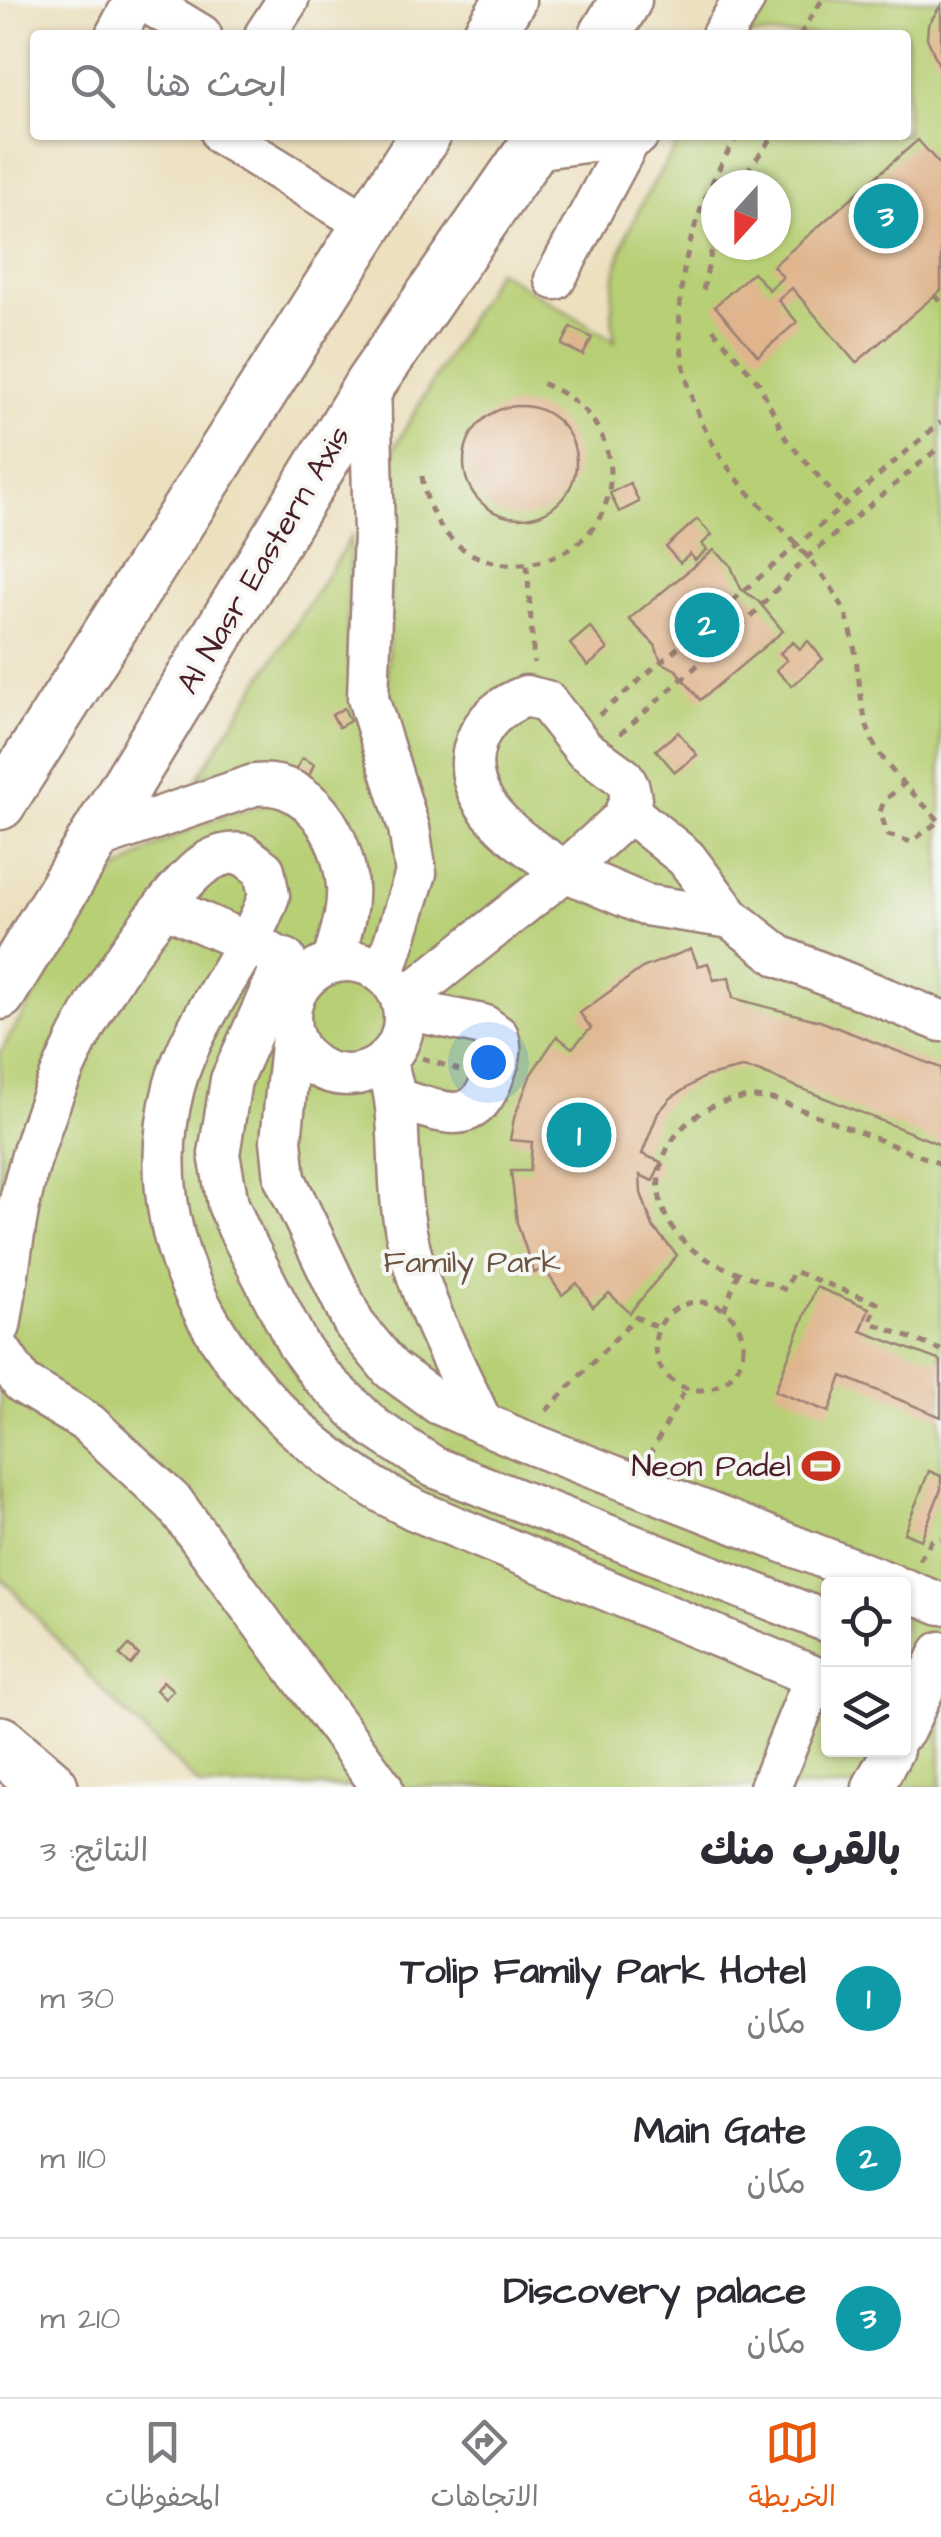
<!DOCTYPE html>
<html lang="ar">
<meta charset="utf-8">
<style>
:root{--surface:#fff;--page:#f2f2f3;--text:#2b2b33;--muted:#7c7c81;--line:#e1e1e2;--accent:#ea580c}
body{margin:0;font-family:"Architects Daughter","Playpen Sans Arabic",sans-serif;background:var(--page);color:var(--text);direction:rtl}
.controls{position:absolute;right:30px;bottom:30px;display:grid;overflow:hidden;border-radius:10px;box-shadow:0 2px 8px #0004}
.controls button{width:90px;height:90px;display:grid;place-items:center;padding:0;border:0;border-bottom:2px solid var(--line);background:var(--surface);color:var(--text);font:50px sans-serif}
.compass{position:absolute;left:701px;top:170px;width:90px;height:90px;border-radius:50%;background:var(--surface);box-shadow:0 2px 8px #0004;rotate:201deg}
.you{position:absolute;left:488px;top:1062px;width:35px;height:35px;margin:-25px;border:8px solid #fff;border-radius:50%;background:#1a73e8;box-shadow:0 0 0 15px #1a73e833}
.badge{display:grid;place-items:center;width:65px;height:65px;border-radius:50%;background:var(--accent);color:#fff;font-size:32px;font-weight:700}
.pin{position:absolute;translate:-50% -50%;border:5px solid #fff;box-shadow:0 2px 10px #0006}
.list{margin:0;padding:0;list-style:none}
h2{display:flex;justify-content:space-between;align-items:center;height:130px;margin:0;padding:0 40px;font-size:42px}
h2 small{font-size:32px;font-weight:400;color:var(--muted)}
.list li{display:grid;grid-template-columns:65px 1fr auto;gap:30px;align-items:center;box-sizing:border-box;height:160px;padding:0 40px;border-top:2px solid var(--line)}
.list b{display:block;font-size:38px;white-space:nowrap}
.list p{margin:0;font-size:32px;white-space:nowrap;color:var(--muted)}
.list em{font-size:32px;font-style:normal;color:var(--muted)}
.icon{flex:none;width:55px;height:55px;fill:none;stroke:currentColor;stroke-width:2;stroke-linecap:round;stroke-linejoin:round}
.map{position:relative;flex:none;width:941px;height:1787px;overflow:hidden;direction:ltr}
.search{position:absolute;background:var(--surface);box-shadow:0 2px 8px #0004;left:30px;right:30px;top:30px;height:110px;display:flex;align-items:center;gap:25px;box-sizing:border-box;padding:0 35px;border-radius:10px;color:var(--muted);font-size:38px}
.sheet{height:610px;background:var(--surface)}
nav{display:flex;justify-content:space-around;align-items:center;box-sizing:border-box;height:140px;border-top:2px solid var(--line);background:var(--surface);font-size:28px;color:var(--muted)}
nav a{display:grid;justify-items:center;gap:5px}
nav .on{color:var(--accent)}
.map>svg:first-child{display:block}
.green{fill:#b7cf74;stroke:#807750;stroke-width:2.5;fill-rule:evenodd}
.building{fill:#e0b58e}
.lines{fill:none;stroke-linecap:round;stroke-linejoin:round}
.minor-casing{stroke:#9b8075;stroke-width:45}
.major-casing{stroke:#9b8075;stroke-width:55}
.highway-casing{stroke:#9b8075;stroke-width:60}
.path{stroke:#9b8075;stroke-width:5;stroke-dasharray:8 8;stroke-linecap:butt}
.minor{stroke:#fff;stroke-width:40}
.major{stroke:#fff;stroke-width:50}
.highway{stroke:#fff;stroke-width:55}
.labels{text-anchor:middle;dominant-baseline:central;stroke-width:8;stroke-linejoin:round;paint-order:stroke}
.street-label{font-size:32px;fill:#4a1f2b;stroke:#f6f6f2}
.park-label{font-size:32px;fill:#6b5441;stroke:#f6f6f2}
.poi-label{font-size:32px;fill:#4a1f2b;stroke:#f6f6f2;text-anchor:end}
</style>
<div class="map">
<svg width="941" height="1787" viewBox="0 0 941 1787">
<rect width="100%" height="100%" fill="#f6f6f2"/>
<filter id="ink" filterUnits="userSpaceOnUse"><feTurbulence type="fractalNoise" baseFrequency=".01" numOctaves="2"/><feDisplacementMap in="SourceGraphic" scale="20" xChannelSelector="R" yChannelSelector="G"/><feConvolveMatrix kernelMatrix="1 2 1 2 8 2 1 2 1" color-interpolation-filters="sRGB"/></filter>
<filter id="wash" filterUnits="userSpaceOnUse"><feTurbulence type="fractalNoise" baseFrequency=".0048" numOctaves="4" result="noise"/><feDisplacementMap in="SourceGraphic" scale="40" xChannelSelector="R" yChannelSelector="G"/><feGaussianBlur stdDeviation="2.25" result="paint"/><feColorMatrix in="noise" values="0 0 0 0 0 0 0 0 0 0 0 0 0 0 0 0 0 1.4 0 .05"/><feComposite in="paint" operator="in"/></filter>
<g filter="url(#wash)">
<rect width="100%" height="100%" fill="#ece0bf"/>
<path class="green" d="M771 0H941V1787H201L101 1689 0 1576V1052L106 881C150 843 208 818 265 805L278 762H248L198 778 351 537 347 628 352 703 387 690 394 448 497 270 615 341C600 261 642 200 684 135H906V35H748ZM716 185H776V245H716ZM828 1584H904V1750H828Z"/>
<g id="blocks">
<g class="building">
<path d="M941 5V70L927 38 928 25Z"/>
<path d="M918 140 941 166V290L856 363 792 288 778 300 797 322 758 356 715 306 753 272 769 290 783 277 773 266Z"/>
<path d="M571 327 592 338 583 355 562 345Z"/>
<circle cx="520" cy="462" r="56"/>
<path d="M630 483 639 502 619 512 610 493Z"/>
<path d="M697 519 712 535 702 544 707 550 695 560 690 554 680 563 666 547Z"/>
<path d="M714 550 730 564 741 589 758 601 783 631 700 700 676 670 661 662 655 645 629 619Z"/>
<path d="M590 627 608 649 588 666 570 644Z"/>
<path d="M808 641 823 659 792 686 776 670 787 660 780 653 793 642 800 649Z"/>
<path d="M344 708 350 721 339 727 332 715Z"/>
<path d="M678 732 697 755 675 772 656 750Z"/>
<path d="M302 758 314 764 309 776 296 770Z"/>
<path d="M691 949 698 966 708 963 714 980 729 977 733 998 820 1021 941 1068V1145L758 1071 742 1068 704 1077 671 1098 658 1113 642 1154 661 1162 653 1181 640 1175 641 1193 653 1227 677 1255 630 1313 609 1293 593 1307 577 1283 562 1295 544 1268 534 1273 517 1223 511 1171H530L532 1142 510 1140 514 1118 531 1074 557 1036 572 1048 591 1028 580 1013 642 968Z"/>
<path d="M816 1287 869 1308 861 1331 941 1361V1417L842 1376 829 1412 775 1391Z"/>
<path d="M929 1471 941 1476V1489L921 1540 904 1533Z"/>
<path d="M129 1645 139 1655 131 1665 120 1655Z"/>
<path d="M163 1681 173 1690 165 1699 156 1690Z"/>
</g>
</g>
</g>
<g filter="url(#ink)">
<use href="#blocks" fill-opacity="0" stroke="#9b8075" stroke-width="2.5"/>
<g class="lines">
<g class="minor-casing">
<g id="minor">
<path d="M143 0 201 35"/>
<path d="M116 35 135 0"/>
<path d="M265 35 288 0"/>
<path d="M722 35 744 0"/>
<path d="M222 135 369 225"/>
<path d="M533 149 638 135"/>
<path d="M555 279 630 139"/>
<path d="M370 384 374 533 368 698 409 828 416 873 384 974"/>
<path d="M526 696 546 701 584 749 624 778 629 788 631 799 622 819 565 871C522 844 455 801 476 742 484 719 504 704 526 696Z"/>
<path d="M628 811 686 858 731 918 779 956 941 1021"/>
<path d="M96 839 254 785C310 778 343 836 347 886 349 912 339 938 333 962"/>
<path d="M164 906 271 953"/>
<path d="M285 959 231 1080 219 1154 228 1204 238 1228 298 1345 320 1375 373 1427 434 1467 828 1622"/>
<circle cx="347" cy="1018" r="57"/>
<path d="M402 1001 565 871 645 905 731 918"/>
<path d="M292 1036 281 1140 285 1179 354 1324 391 1369 439 1404 519 1439 891 1584"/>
<path d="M386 1061C404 1116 395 1159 403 1214 413 1289 451 1355 482 1423"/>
<path d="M399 1100C445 1112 475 1131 494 1074 499 1060 503 1050 498 1036L483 1025 404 1009"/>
<path d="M0 1326C7 1286 11 1245 19 1205 44 1094 93 993 165 905 186 880 208 849 243 854L264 870 269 896C245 963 193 1017 174 1087 127 1268 261 1434 415 1510L815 1677 770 1787"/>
<path d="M0 1350 22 1383 88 1423 174 1503 382 1787"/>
<path d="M904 1589 941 1604"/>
<path d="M904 1731 941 1652"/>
<path d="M873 1787 893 1750"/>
</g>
</g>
<g class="major-casing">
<g id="major">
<path d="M488 35 510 0"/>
<path d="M605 35 626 0"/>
<path d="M0 804 425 135"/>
<path d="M0 994 370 384 542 135"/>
</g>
</g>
<g class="highway-casing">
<path id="highway" d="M0 1744 50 1787"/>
</g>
<g class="path">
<path d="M800 35 822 0"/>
<path d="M738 135C670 244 651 374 738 480 767 515 820 564 840 602 861 640 855 694 870 735 882 767 918 797 941 823"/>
<path d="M737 185 774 135"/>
<path d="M703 290 716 230"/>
<path d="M935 295 941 302"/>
<path d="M713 329 759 383 786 439 844 506"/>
<path d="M422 476C442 619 641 573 606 448 596 414 570 393 538 382"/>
<path d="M527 565 534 663"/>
<path d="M599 715 941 422"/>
<path d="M620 734 744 624 805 559 941 446"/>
<path d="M906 782 884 801 880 812 888 835 911 842 939 821"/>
<path d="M422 1058 459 1070"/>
<path d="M941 1164 777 1100C690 1080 617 1177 686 1244 711 1268 755 1277 786 1290L793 1271 877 1303 870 1322 941 1350"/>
<circle cx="699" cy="1346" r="44"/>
<path d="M724 1310 739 1271"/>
<path d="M546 1411 636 1317 659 1328"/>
<path d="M649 1456 686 1388"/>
<path d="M919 1560 932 1540 941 1538"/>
</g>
<use href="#minor" class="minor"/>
<use href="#major" class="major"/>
<use href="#highway" class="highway"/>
</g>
</g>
<defs>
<g id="stadium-bare" transform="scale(3)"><path d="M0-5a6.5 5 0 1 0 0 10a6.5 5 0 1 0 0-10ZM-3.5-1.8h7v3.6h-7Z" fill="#c8321e" stroke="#f6f6f2" stroke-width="2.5" paint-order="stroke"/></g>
</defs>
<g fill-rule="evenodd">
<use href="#stadium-bare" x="821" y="1466"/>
</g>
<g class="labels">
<g class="street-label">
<text transform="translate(264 560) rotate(-59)">Al Nasr Eastern Axis</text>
</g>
<g class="park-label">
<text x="472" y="1262">Family Park</text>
</g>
<g class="poi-label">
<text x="791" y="1466">Neon Padel</text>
</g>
</g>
</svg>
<div class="controls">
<button><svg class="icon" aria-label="locate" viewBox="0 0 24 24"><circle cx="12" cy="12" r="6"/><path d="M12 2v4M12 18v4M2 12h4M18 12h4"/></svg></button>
<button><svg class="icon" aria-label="layers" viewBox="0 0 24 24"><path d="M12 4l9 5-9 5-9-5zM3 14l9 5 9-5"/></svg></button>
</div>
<svg class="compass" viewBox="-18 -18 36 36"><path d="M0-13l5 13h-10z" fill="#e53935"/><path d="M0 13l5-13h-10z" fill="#7c7c81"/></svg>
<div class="you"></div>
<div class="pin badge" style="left:579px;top:1135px;background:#0f9aa8">1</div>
<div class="pin badge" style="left:707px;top:625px;background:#0f9aa8">2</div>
<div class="pin badge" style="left:886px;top:216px;background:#0f9aa8">3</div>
<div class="search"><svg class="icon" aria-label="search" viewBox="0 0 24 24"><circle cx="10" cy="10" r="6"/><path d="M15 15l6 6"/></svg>ابحث هنا</div>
</div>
<section class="sheet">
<h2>بالقرب منك<small>النتائج: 3</small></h2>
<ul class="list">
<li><span class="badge" style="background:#0f9aa8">1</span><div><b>Tolip Family Park Hotel</b><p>مكان</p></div><em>30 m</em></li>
<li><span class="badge" style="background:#0f9aa8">2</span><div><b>Main Gate</b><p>مكان</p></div><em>110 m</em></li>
<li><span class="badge" style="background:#0f9aa8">3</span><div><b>Discovery palace</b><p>مكان</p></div><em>210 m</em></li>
</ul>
</section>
<nav>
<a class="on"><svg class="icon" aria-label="map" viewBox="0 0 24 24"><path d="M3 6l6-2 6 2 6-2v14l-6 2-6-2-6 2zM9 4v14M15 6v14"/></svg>الخريطة</a>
<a><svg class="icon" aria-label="directions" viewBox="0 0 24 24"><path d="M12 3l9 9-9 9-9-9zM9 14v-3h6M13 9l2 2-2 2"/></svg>الاتجاهات</a>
<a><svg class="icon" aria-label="saved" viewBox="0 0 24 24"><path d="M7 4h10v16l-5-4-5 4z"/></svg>المحفوظات</a>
</nav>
